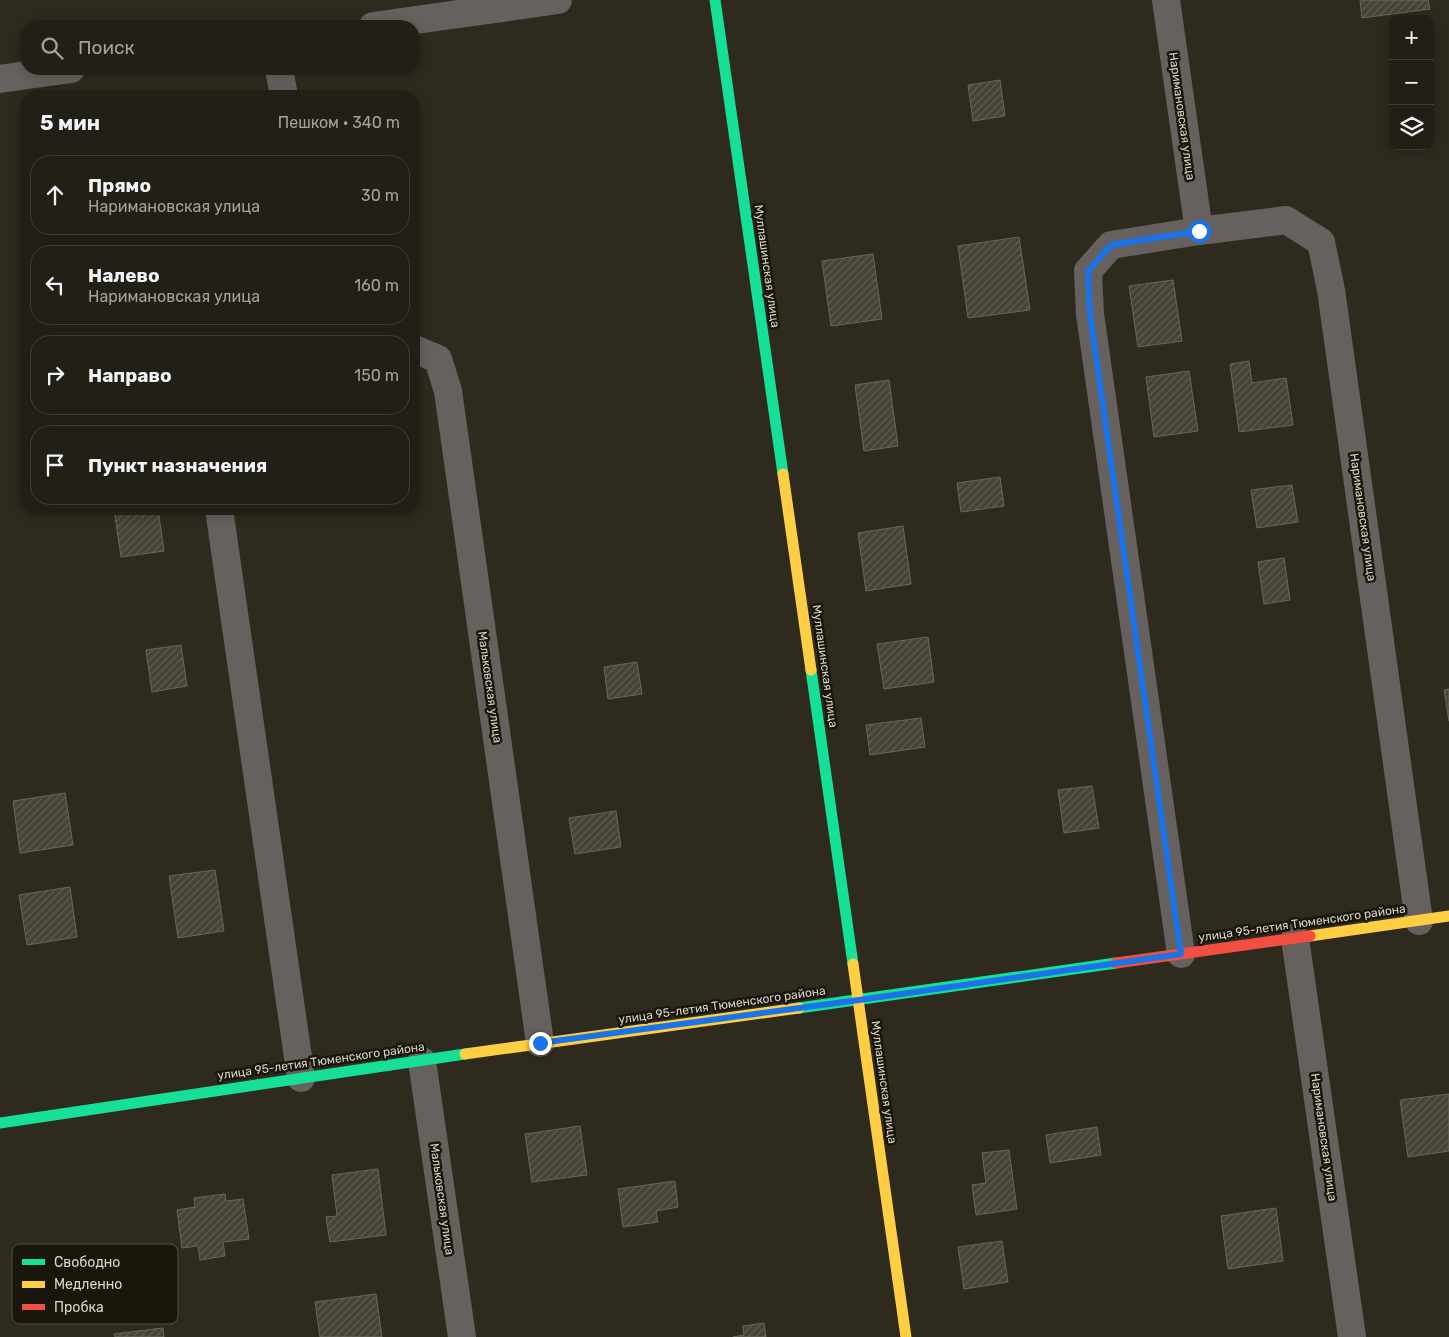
<!DOCTYPE html>
<html lang="ru">
<meta charset="utf-8">
<style>
:root{--surface:#222016;--page:#2a281f;--text:#f1f3f6;--muted:#a2a3a1;--line:#3f3e35}
body{margin:0;font-family:Rubik,sans-serif;background:var(--page);color:var(--text)}
.controls{position:absolute;right:15px;top:15px;display:grid;overflow:hidden;border-radius:10px;box-shadow:0 2px 12px #0003}
.controls button{width:45px;height:45px;display:grid;place-items:center;padding:0;border:0;border-bottom:1px solid var(--line);background:var(--surface);color:var(--text);font:25px sans-serif}
.stop{position:absolute;width:15px;height:15px;margin:-11px;border:4px solid #1a73e8;border-radius:50%;background:#fff}
.stop.end{background:#1a73e8;border-color:#fff;box-shadow:0 1px 5px #0008}
.list{margin:0;padding:0;list-style:none}
h2{display:flex;justify-content:space-between;align-items:center;height:65px;margin:0;padding:0 20px;font-size:21px}
h2 small{font-size:16px;font-weight:400;color:var(--muted)}
.list li{display:grid;grid-template-columns:32px 1fr auto;gap:15px;align-items:center;box-sizing:border-box;height:80px;margin:0 10px 10px;padding:0 10px;border:1px solid var(--line);border-radius:20px}
.list b{display:block;font-size:19px;white-space:nowrap}
.list p{margin:0;font-size:16px;white-space:nowrap;color:var(--muted)}
.list em{font-size:16px;font-style:normal;color:var(--muted)}
.icon{flex:none;width:28px;height:28px;fill:none;stroke:currentColor;stroke-width:2;stroke-linecap:round;stroke-linejoin:round}
.map{position:relative;flex:none;width:1449px;height:1337px;overflow:hidden}
.search{position:absolute;background:var(--surface);box-shadow:0 2px 12px #0003;left:20px;top:20px;width:400px;height:55px;display:flex;align-items:center;gap:12px;box-sizing:border-box;padding:0 18px;border-radius:20px;color:var(--muted);font-size:19px}
.panel{position:absolute;background:var(--surface);box-shadow:0 2px 12px #0003;left:20px;top:90px;width:400px;height:425px;border-radius:20px}
.map>svg:first-child{display:block}
.building{fill:url(#building-hatch);stroke:#69665c}
.lines{fill:none;stroke-linecap:round;stroke-linejoin:round}
.street{stroke:#66615f;stroke-width:28}
.fast{stroke:#16e098;stroke-width:11}
.slow{stroke:#ffcf43;stroke-width:11}
.jam{stroke:#f24e42;stroke-width:11}
.route{stroke:#1a73e8;stroke-width:6}
.labels{text-anchor:middle;dominant-baseline:central;stroke-width:5;stroke-linejoin:round;paint-order:stroke}
.street-label{font-size:12px;fill:#d8d4c7;stroke:#19160c}
.key{fill:#19160c;stroke:#524f44;stroke-width:1}
.key-label{font-size:14px;fill:#d8d4c7}
</style>
<div class="map">
<svg width="1449" height="1337" viewBox="0 0 1449 1337">
<defs>
<pattern id="building-hatch" width="6" height="6" patternUnits="userSpaceOnUse" patternTransform="scale(1.25)"><rect width="6" height="6" fill="#464234"/><path d="M-1 1l2-2M0 6l6-6M5 7l2-2" fill="none" stroke="#605c50"/></pattern>
</defs>
<rect width="100%" height="100%" fill="#2e2a1e"/>
<g class="building">
<path d="M1360 0H1428L1430 9 1362 18Z"/>
<path d="M1000 80 1005 116 973 121 968 85Z"/>
<path d="M1019 237 1030 310 968 318 958 246Z"/>
<path d="M873 254 882 319 831 326 822 261Z"/>
<path d="M1173 280 1182 341 1138 347 1129 286Z"/>
<path d="M1249 361 1252 383 1286 378 1293 425 1239 432 1230 364Z"/>
<path d="M1189 371 1198 431 1154 437 1146 377Z"/>
<path d="M889 380 898 446 864 451 855 385Z"/>
<path d="M1000 477 1004 506 961 512 957 483Z"/>
<path d="M1292 485 1298 522 1257 528 1251 490Z"/>
<path d="M114 509H158L164 551 121 557Z"/>
<path d="M903 526 911 584 866 591 858 533Z"/>
<path d="M1284 558 1290 600 1264 604 1258 562Z"/>
<path d="M928 637 934 682 884 689 877 644Z"/>
<path d="M181 645 187 686 152 692 146 650Z"/>
<path d="M637 662 642 694 608 699 604 667Z"/>
<path d="M1449 689V721L1444 690Z"/>
<path d="M921 718 925 747 870 755 866 725Z"/>
<path d="M1092 786 1099 828 1064 833 1058 790Z"/>
<path d="M65 793 73 845 20 853 13 801Z"/>
<path d="M616 811 621 847 575 854 569 818Z"/>
<path d="M215 870 224 931 178 938 169 876Z"/>
<path d="M70 887 77 937 27 945 19 895Z"/>
<path d="M1449 1094V1151L1408 1157 1400 1100Z"/>
<path d="M580 1126 587 1175 532 1182 525 1134Z"/>
<path d="M1097 1127 1101 1155 1050 1163 1046 1135Z"/>
<path d="M1009 1150 1017 1209 976 1215 972 1185 986 1183 982 1153Z"/>
<path d="M378 1169 386 1235 330 1242 326 1217 337 1216 332 1175Z"/>
<path d="M675 1181 678 1207 656 1211 658 1222 623 1227 618 1189Z"/>
<path d="M225 1194 226 1201 243 1199 249 1239 223 1242 225 1256 200 1260 198 1246 182 1248 177 1210 195 1207 194 1198Z"/>
<path d="M1276 1208 1283 1261 1228 1269 1221 1216Z"/>
<path d="M1002 1241 1008 1282 964 1289 958 1247Z"/>
<path d="M376 1294 382 1337H320L315 1302Z"/>
<path d="M764 1323 766 1337H733L744 1335 743 1326Z"/>
<path d="M163 1328 164 1337H115L114 1334Z"/>
</g>
<g class="lines">
<g class="street">
<path d="M1166 0 1199 231 1286 220 1321 242 1331 290 1419 921"/>
<path d="M373 26 558 0"/>
<path d="M279 69 284 96"/>
<path d="M0 79 71 69"/>
<path d="M414 349 438 359 448 391 540 1043"/>
<path d="M219 509 301 1078"/>
<path d="M1295 938 1352 1337"/>
<path d="M1181 954 1090 314 1088 271 1111 245 1199 231"/>
<path d="M422 1061 462 1337"/>
</g>
<g class="fast">
<path d="M715 0 783 474"/>
<path d="M811 670 853 964"/>
<path d="M799 1008 1116 963"/>
<path d="M0 1123 465 1054"/>
</g>
<g class="slow">
<path d="M783 474 811 670"/>
<path d="M1310 936 1449 916"/>
<path d="M853 964 906 1337"/>
<path d="M465 1054 799 1008"/>
</g>
<path class="jam" d="M1116 963 1310 936"/>
</g>
<g class="lines">
<path class="route" d="M540 1043 859 1000 1181 954 1090 314 1088 271 1111 245 1199 231"/>
</g>
<g class="labels">
<g class="street-label">
<text transform="translate(1182 116) rotate(82)">Наримановская улица</text>
<text transform="translate(767 266) rotate(82)">Муллашинская улица</text>
<text transform="translate(1363 517) rotate(82)">Наримановская улица</text>
<text transform="translate(825 666) rotate(82)">Муллашинская улица</text>
<text transform="translate(490 687) rotate(82)">Мальковская улица</text>
<text transform="translate(1302 923) rotate(-8)">улица 95-летия Тюменского района</text>
<text transform="translate(722 1005) rotate(-8)">улица 95-летия Тюменского района</text>
<text transform="translate(321 1061) rotate(-8)">улица 95-летия Тюменского района</text>
<text transform="translate(884 1082) rotate(82)">Муллашинская улица</text>
<text transform="translate(1324 1137) rotate(82)">Наримановская улица</text>
<text transform="translate(442 1199) rotate(82)">Мальковская улица</text>
</g>
</g>
<rect x="12" y="1244" width="166" height="80" rx="8" class="key"/>
<rect x="22" y="1259" width="23" height="6" fill="#16e098"/>
<rect x="22" y="1281" width="23" height="7" fill="#ffcf43"/>
<rect x="22" y="1304" width="23" height="6" fill="#f24e42"/>
<g class="key-label">
<text x="54" y="1267">Свободно</text>
<text x="54" y="1289">Медленно</text>
<text x="54" y="1312">Пробка</text>
</g>
</svg>
<div class="controls">
<button>+</button>
<button>−</button>
<button><svg class="icon" aria-label="layers" viewBox="0 0 24 24"><path d="M12 4l9 5-9 5-9-5zM3 14l9 5 9-5"/></svg></button>
</div>
<div class="stop" style="left:1199px;top:231px"></div>
<div class="stop end" style="left:540px;top:1043px"></div>
<div class="search"><svg class="icon" aria-label="search" viewBox="0 0 24 24"><circle cx="10" cy="10" r="6"/><path d="M15 15l6 6"/></svg>Поиск</div>
<section class="panel">
<h2>5 мин<small>Пешком · 340 m</small></h2>
<ul class="list">
<li><svg class="icon" aria-label="ahead" viewBox="0 0 24 24"><path d="M12 20V5M6 11l6-6 6 6"/></svg><div><b>Прямо</b><p>Наримановская улица</p></div><em>30 m</em></li>
<li><svg class="icon" aria-label="left" viewBox="0 0 24 24"><path d="M17 20v-9H6M10 6l-5 5 5 5"/></svg><div><b>Налево</b><p>Наримановская улица</p></div><em>160 m</em></li>
<li><svg class="icon" aria-label="right" viewBox="0 0 24 24"><path d="M7 20v-9h11M14 6l5 5-5 5"/></svg><div><b>Направо</b></div><em>150 m</em></li>
<li><svg class="icon" aria-label="arrive" viewBox="0 0 24 24"><path d="M6 21V4h12l-3 4 3 4H6"/></svg><div><b>Пункт назначения</b></div></li>
</ul>
</section>
</div>
